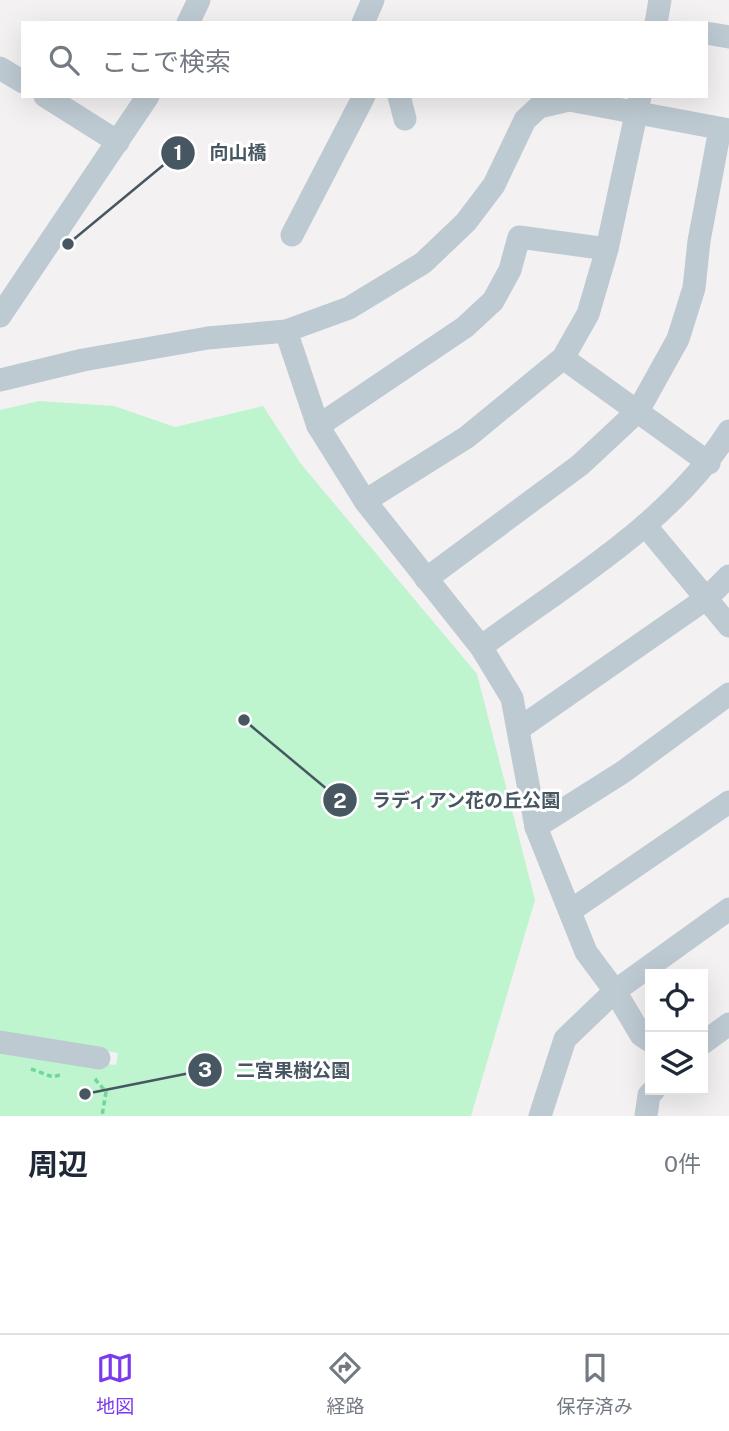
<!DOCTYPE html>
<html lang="ja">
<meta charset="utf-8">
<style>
:root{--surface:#fff;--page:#f6f6f7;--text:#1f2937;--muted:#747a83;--line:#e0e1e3;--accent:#7c3aed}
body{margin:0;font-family:"Public Sans","Noto Sans JP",sans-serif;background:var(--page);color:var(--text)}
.controls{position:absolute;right:21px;bottom:21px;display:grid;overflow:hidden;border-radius:0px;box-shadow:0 7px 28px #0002}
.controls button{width:63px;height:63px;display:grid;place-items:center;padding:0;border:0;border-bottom:2px solid var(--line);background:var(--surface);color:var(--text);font:35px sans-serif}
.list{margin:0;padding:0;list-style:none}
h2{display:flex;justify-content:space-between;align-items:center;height:91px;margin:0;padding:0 28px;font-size:30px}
h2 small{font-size:23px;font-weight:400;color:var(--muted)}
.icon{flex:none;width:38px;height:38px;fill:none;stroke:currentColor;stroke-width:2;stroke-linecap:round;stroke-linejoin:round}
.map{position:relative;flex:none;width:729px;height:1116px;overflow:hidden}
.search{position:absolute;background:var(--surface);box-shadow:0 7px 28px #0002;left:21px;right:21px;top:21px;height:77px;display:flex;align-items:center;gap:18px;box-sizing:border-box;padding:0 24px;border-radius:0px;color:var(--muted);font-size:26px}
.sheet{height:217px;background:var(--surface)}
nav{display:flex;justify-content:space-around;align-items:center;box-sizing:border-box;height:98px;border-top:2px solid var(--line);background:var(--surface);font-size:19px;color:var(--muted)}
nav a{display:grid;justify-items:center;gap:4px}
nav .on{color:var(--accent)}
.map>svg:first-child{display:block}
.green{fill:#bef4ce}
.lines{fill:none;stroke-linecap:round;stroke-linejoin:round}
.path{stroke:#72d59d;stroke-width:3.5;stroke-dasharray:5 3.5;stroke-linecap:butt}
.minor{stroke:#becad2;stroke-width:23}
.leader{fill:none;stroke:#475761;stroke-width:2.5}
.callout-dot{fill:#475761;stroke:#fff;stroke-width:2.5}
.mark-label{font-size:21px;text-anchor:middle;font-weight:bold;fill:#fff}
.callout-label{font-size:19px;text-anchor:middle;font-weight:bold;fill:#475761;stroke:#fff;stroke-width:6;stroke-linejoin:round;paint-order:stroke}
</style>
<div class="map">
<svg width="729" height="1116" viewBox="0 0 729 1116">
<rect width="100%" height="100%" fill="#f4f1f2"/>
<path class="green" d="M39 401 114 406 175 427 263 406 301 464 477 674 535 900 471 1116H0V1051L116 1065 118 1053 0 1034V410Z"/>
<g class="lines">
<g class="path">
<path d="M31 1069 53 1077 63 1074"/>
<path d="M95 1079 106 1092 102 1116"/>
</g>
<g class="minor">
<path d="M188 23 199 0"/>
<path d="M363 23 373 0"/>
<path d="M656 23 660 0"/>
<path d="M706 33 729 37"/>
<path d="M0 68 23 82"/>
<path d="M45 96 118 142"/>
<path d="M399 96 405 119"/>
<path d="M292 235 364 96"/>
<path d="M0 316 148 96"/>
<path d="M286 331 318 426 365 501 481 647 512 698 536 827 586 952 615 991 729 909"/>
<path d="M563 358 709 463"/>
<path d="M0 380 83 360 208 338 286 331 349 308 423 263 466 222 494 185 525 120 539 107 569 100 729 130"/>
<path d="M318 426 465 327 493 301 510 270 519 237 607 249"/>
<path d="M365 501 467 437 563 358 588 314 607 249 640 96"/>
<path d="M645 525 729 626"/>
<path d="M426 579 580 465 638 411 678 339 694 288 699 241 720 129"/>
<path d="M481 647C567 583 671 523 729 431"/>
<path d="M520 728 707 598 729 576"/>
<path d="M536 827 623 772 729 694"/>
<path d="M570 911 729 802"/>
<path d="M0 1042 99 1058"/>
<path d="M703 1043 729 1024"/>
<path d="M540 1116 565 1039 615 991 641 1035 650 1041"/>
<path d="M646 1116 649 1095 654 1090"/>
</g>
</g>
<path class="leader" d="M68 244L178 153M244 720L340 800M85 1094L205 1070"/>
<g class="callout-dot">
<circle cx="68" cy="244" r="7"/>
<circle cx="244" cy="720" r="7"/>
<circle cx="85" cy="1094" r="7"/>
<circle cx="178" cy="153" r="18"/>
<circle cx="340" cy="800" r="18"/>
<circle cx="205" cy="1070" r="18"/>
</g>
<g class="mark-label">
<text x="178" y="160">1</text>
<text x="340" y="808">2</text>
<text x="205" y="1077">3</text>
</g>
<g class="callout-label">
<text x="238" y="159">向山橋</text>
<text x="466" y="807">ラディアン花の丘公園</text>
<text x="293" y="1077">二宮果樹公園</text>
</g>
</svg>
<div class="controls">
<button><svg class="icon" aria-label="locate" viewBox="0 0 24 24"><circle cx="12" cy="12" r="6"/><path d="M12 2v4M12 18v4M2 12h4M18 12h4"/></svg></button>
<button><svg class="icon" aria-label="layers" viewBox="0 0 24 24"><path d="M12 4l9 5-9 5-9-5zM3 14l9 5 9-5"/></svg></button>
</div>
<div class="search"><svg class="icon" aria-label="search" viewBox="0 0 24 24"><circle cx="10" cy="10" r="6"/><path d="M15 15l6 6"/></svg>ここで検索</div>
</div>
<section class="sheet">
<h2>周辺<small>0件</small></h2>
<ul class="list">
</ul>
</section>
<nav>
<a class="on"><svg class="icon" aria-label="map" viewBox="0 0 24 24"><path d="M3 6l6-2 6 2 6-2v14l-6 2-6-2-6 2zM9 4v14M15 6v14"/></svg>地図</a>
<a><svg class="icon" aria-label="directions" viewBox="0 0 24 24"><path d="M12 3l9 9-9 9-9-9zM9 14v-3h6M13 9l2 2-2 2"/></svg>経路</a>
<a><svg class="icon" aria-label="saved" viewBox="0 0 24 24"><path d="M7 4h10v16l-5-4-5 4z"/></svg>保存済み</a>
</nav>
